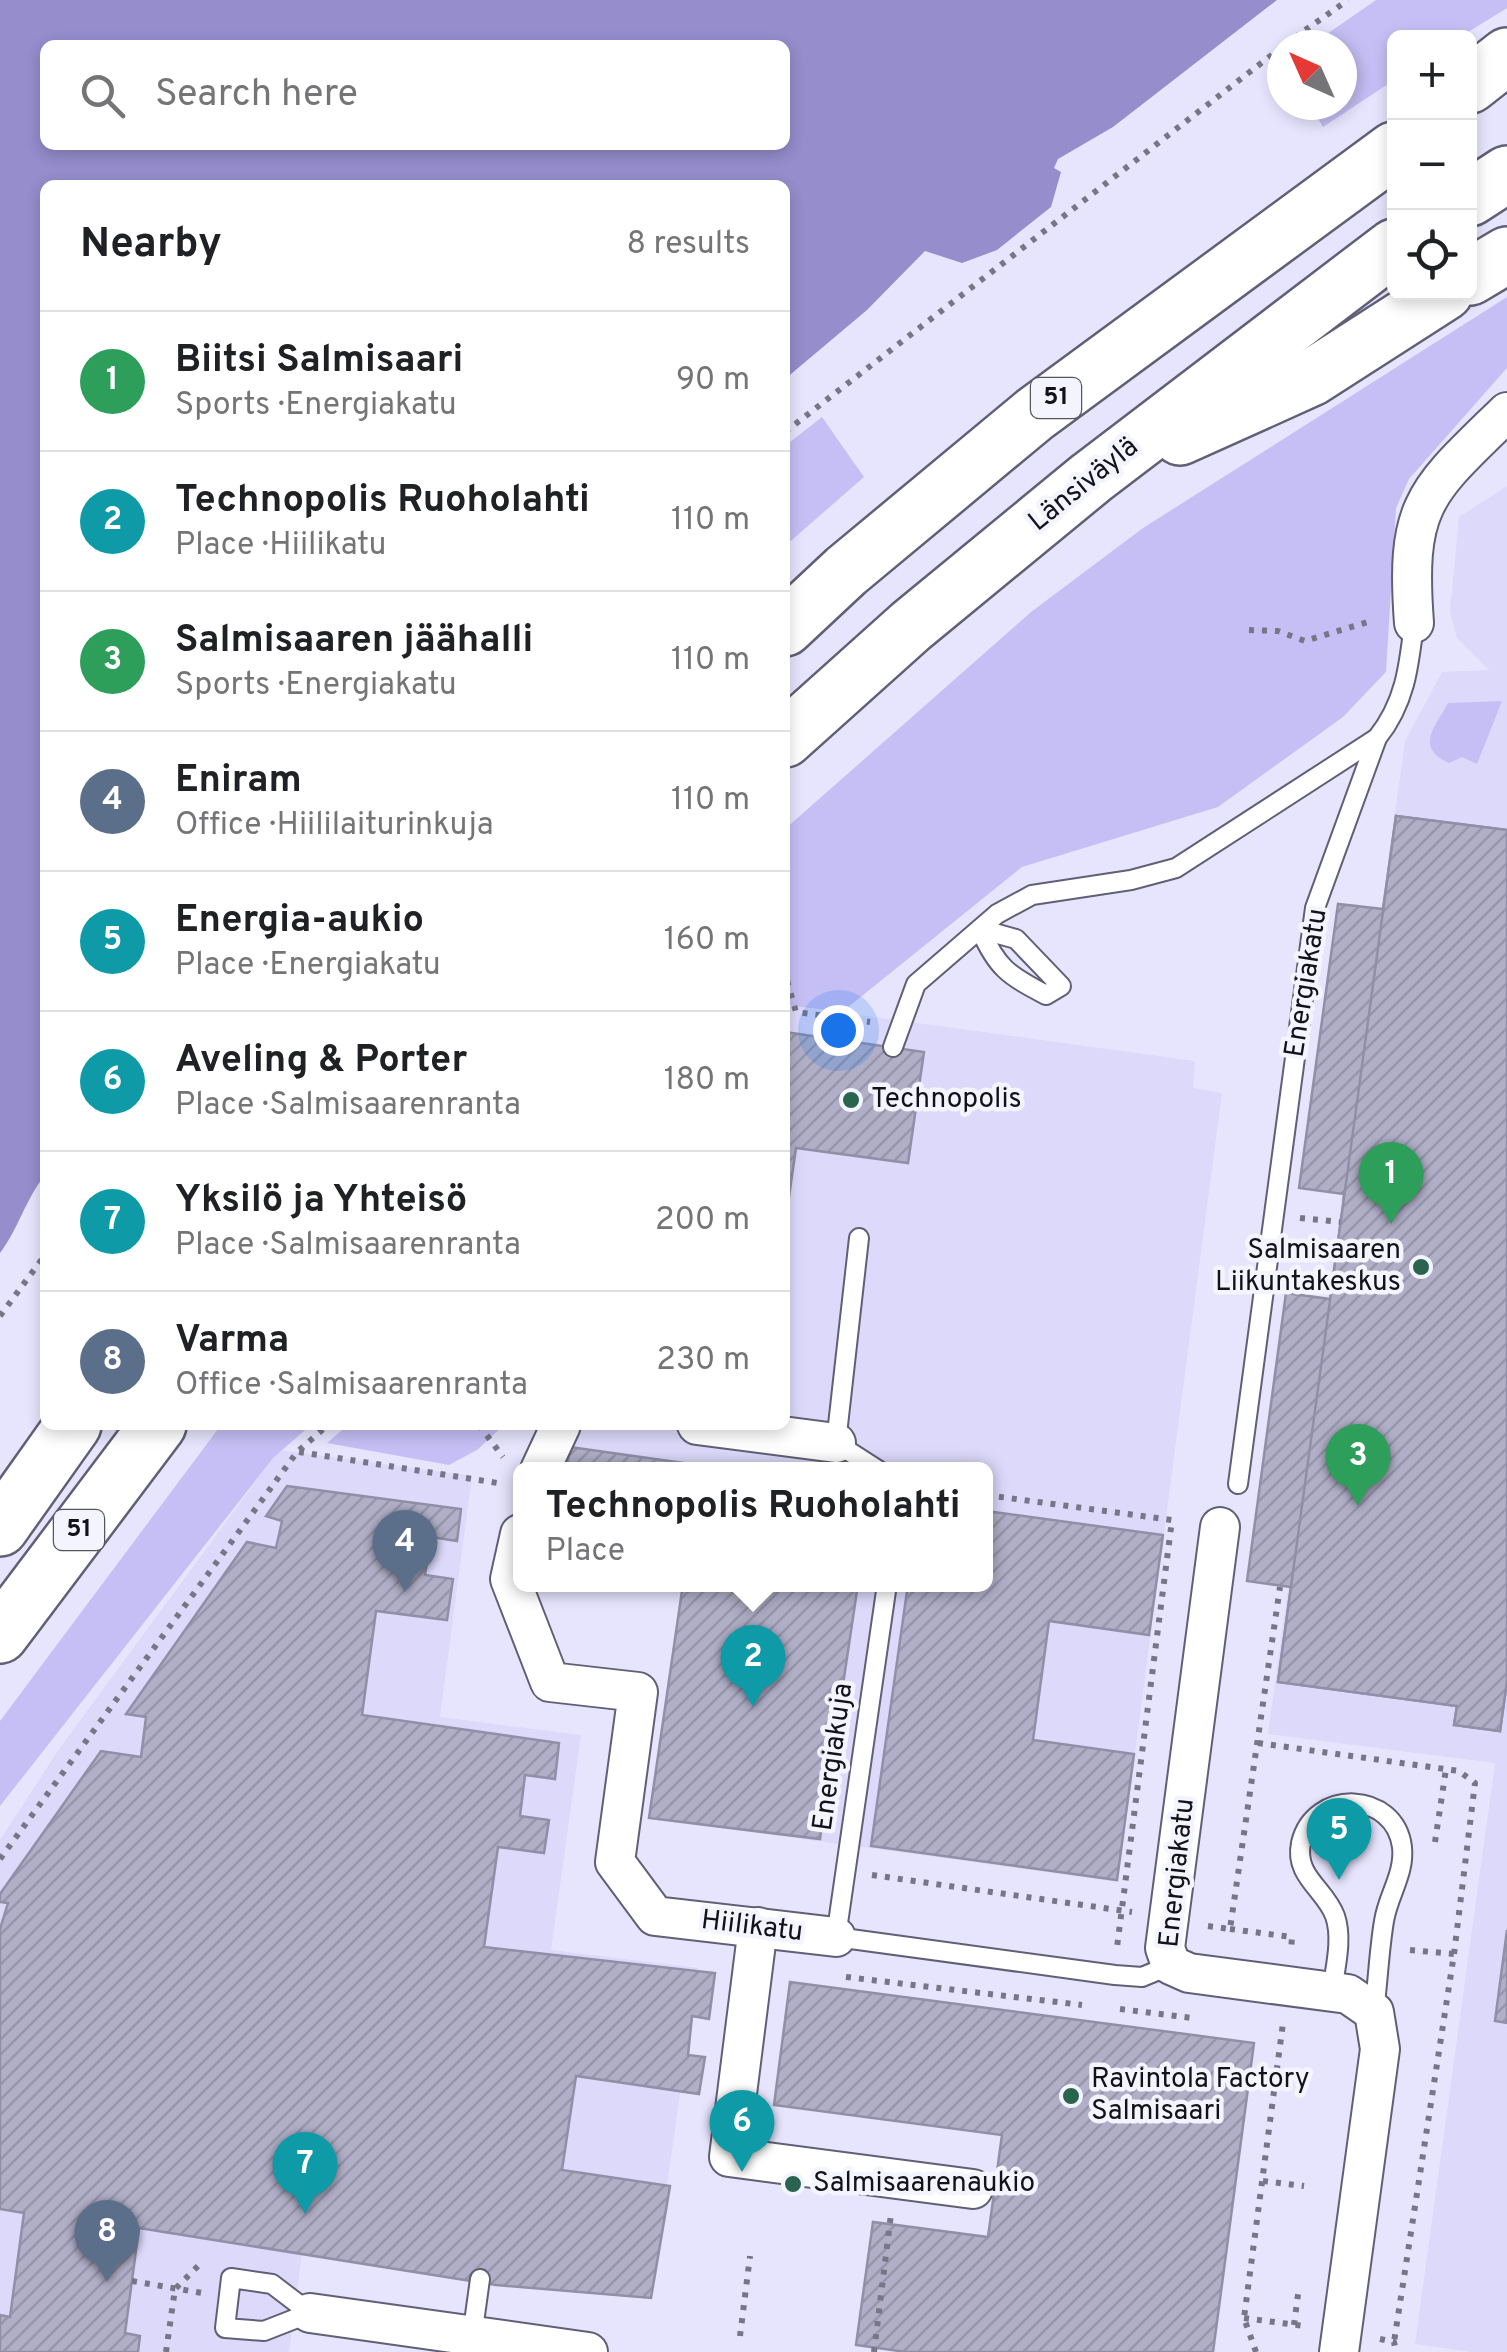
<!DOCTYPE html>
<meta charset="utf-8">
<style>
:root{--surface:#fff;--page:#f2f2f2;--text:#202124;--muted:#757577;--line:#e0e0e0;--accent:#ea580c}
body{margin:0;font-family:Overpass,sans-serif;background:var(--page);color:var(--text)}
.controls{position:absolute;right:30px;top:30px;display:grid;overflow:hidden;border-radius:15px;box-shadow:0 5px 15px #0003}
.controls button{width:90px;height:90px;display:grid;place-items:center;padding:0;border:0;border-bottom:2px solid var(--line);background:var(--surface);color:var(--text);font:50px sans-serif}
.compass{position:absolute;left:1267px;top:30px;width:90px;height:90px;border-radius:50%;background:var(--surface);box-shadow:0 5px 15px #0003;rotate:315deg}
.you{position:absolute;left:838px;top:1030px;width:35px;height:35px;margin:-25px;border:8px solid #fff;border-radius:50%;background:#1a73e8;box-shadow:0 0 0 15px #1a73e833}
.badge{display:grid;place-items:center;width:65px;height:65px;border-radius:50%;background:var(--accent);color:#fff;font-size:32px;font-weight:700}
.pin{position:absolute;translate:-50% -82px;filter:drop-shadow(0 2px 5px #0008)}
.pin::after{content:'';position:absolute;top:52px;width:35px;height:30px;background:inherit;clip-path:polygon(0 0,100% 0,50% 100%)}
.popup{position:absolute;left:513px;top:1462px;width:480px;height:130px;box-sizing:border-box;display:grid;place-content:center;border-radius:15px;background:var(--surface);filter:drop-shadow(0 2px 8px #0005);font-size:32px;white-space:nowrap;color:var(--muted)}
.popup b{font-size:38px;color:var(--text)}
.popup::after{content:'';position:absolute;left:50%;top:100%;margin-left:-20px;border:20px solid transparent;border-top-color:var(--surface)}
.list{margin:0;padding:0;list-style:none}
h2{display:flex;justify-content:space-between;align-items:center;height:130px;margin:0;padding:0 40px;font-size:42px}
h2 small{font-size:32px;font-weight:400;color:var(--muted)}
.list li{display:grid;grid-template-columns:65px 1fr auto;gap:30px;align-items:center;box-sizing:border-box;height:140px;padding:0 40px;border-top:2px solid var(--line)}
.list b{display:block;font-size:38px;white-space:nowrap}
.list p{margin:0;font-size:32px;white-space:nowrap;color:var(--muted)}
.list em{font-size:32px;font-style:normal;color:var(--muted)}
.icon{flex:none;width:55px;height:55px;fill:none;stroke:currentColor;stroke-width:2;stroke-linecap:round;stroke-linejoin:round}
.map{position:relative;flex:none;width:1507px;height:2352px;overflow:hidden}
.search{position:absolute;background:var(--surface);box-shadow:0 5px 15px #0003;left:40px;top:40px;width:750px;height:110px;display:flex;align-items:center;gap:25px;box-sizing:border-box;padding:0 35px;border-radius:15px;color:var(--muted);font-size:38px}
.panel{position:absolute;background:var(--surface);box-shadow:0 5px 15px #0003;left:40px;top:180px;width:750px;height:1250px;border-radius:15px}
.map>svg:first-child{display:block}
.built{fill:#dcd9fa}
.green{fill:#c5bff5}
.water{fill:#958dcc;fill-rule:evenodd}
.building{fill:url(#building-hatch);stroke:#918fa7;stroke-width:2.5}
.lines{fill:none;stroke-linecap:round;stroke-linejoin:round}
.lane-casing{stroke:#615f75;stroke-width:22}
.street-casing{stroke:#615f75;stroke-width:42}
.highway-casing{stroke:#615f75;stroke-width:60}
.path{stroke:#777686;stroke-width:6;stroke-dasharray:5 8;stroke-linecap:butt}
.lane{stroke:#fff;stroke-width:18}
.street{stroke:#fff;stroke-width:38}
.highway{stroke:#fff;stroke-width:55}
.poi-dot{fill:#29644e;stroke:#f4f4fe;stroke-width:4}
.labels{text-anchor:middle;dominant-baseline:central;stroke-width:9;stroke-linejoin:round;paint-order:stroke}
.shield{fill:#f4f4fe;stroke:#56565f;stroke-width:2.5}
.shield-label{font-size:25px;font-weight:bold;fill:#13121b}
.street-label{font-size:28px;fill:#13121b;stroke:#f4f4fe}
.poi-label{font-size:28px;fill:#13121b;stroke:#f4f4fe;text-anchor:start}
</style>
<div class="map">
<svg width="1507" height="2352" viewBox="0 0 1507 2352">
<defs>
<pattern id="building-hatch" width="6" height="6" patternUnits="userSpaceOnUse" patternTransform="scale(2.5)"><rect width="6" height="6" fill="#b1afc8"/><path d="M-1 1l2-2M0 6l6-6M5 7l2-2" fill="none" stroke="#9796ab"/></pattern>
</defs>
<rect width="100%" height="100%" fill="#e7e5fe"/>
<g class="built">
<path d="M1507 486V2352H1472L1415 2344 1495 1763 1268 1734 1405 741 1442 672 1489 670 1457 638 1450 612 1459 517Z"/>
<path d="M785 1005 1195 1061 1193 1088 1222 1093 1118 1882 649 1818 681 1589 654 1585 986 1584V1470H566L572 1425H785Z"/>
<path d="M279 1450 472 1476 440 1717 581 1735 551 1950 698 1968 651 2298 302 2253 289 2352H0V1840L59 1749Z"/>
</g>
<g class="green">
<path d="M1376 0H1507V8L1460 37 1394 38V80L1323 127 1310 105H1342V45H1311Z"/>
<path d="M1507 297V368L1409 479 1396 508 1386 672 1343 717 1218 807 1022 867 842 1012 785 1005V829L1031 612 1143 528Z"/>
<path d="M822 417 864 477 785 546V446Z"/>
<path d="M1502 701 1477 764 1462 757 1449 763C1414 747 1436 726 1448 703Z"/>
<path d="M221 1425H311L274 1457 0 1806V1721Z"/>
<path d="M348 1425H504L477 1450 449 1465 327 1443Z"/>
</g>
<path class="water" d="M0 0H1277L1113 127 1058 159 1054 168 1061 172 1051 207 997 250 962 263 925 251 867 310 785 379V185H45V1175C24 1202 19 1228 0 1253ZM45 45H785V145H45Z"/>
<g class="building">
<path d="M1396 816 1507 830V1681L1500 1731 1454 1725 1457 1706 1278 1682 1291 1587 1247 1581 1286 1293 1330 1299 1343 1207 1344 1194 1299 1188 1338 904 1383 909Z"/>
<path d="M1396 816 1507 830V1681L1500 1731 1454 1725 1457 1706 1278 1682Z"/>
<path d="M785 1032 924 1052 908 1163 796 1148 785 1224Z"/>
<path d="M570 1447 733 1470H567Z"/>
<path d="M287 1486 461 1509 457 1541 431 1537 425 1575 453 1579 447 1620 376 1611 362 1715 559 1743 555 1779 525 1775 520 1816 549 1820 544 1853 498 1847 484 1947 715 1973 709 2019 692 2016 688 2055 705 2057 699 2094 576 2076 562 2170 670 2186 651 2298 496 2285 139 2228 125 2333 140 2336 138 2352H0V2315L10 2317 24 2213 0 2209V1929L8 1903 0 1902V1894L101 1751 141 1757 146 1717 126 1714 247 1542 276 1548 282 1521 266 1516Z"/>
<path d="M986 1511 1163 1535 1149 1635 1049 1621 1033 1740 1134 1754 1117 1880 871 1846 908 1584H986Z"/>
<path d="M683 1584H858L820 1839 649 1818Z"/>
<path d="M1507 1930V2023L1495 2021Z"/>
<path d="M790 1982 1254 2043 1213 2352H906L856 2345 873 2222 988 2237 1002 2135 774 2105Z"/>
</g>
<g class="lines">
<g class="lane-casing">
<g id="lane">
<path d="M980 929 1016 939 1061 986 1046 995C1008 975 997 968 980 929Z"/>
<path d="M893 1047 916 984 997 914 1032 895 1131 880 1176 868 1377 738"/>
<path d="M859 1238 836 1443 878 1470"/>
<path d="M1238 1484 1315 908 1377 738C1405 703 1409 667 1414 623"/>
<path d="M887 1584 836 1937 1115 1975 1142 1977 1171 1965"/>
<path d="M1332 1992C1335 1968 1343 1939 1335 1916 1325 1889 1294 1876 1301 1843 1314 1788 1395 1791 1402 1847 1405 1874 1388 1895 1384 1921 1379 1951 1378 1981 1374 2012"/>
<path d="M231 2278 272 2284 310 2313 264 2331 225 2328Z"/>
<path d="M472 2337 480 2279"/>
</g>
</g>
<g class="street-casing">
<g id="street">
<path d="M1414 623C1405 503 1425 492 1507 412"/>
<path d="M697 1425 836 1443"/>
<path d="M540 1470 561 1425"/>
<path d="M1220 1527 1165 1948 1171 1965 1189 1973 1348 1994 1374 2012 1380 2049 1339 2352"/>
<path d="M520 1534 510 1579 550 1682 638 1692 615 1862 655 1916 836 1937"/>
<path d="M758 1927 729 2157 973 2189"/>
<path d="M310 2313 588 2352"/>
</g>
</g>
<g class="highway-casing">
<g id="highway">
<path d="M1470 85 1507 56"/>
<path d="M1470 198 1507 174"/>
<path d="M1470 277 1507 255"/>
<path d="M1180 437 1311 378 1445 292"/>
<path d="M785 628 846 571 1035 414 1394 150"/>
<path d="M785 739 911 626 1091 478 1394 247"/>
<path d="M0 1528 73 1425"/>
<path d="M0 1635 158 1425"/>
</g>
</g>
<g class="path">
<path d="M1284 45 1348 0"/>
<path d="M785 432 1282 47"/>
<path d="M1249 630 1278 631 1305 641 1374 620"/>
<path d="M785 955 786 977 796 1012 870 1022"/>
<path d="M1300 1218 1340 1222"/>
<path d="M0 1316 45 1255"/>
<path d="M479 1425 503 1457"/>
<path d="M299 1452 504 1484"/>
<path d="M986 1495 1172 1520 1117 1947"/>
<path d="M1258 1743 1459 1771 1475 1783 1454 1954 1394 2342"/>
<path d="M1435 1842 1446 1769"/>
<path d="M0 1859 297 1452 328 1425"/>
<path d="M872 1875 1132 1912"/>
<path d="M1208 1926 1230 1929 1280 1587"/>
<path d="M1230 1929 1292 1937 1291 1951"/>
<path d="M1410 1950 1454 1954"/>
<path d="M846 1977 1082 2005"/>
<path d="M1120 2009 1192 2018"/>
<path d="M1263 2181 1304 2186"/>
<path d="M132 2281 202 2293"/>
<path d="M1244 2318 1304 2326"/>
<path d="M1294 2325 1299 2287"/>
<path d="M740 2336 750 2256"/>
<path d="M1380 2339 1394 2342 1396 2352"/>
<path d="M166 2352 175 2289 203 2261"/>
<path d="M874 2352 891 2214"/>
<path d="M1256 2352 1244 2318 1283 2023"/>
</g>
<use href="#lane" class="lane"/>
<use href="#street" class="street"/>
<use href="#highway" class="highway"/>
</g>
<g class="poi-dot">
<circle cx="851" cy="1100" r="10"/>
<circle cx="1421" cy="1267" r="10"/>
<circle cx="1071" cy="2096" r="10"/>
<circle cx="793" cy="2184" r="10"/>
</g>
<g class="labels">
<g class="shield">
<rect x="1031" y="378" width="50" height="40" rx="8"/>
<rect x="54" y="1510" width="50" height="40" rx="8"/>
</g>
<g class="shield-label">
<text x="1056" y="398">51</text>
<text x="79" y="1530">51</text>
</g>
<g class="street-label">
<text transform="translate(1084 485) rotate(-39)">Länsiväylä</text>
<text transform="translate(1307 983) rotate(-81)">Energiakatu</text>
<text transform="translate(834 1757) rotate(-82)">Energiakuja</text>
<text transform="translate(1178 1873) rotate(-84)">Energiakatu</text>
<text transform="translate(752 1927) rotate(7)">Hiilikatu</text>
</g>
<g class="poi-label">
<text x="871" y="1100">Technopolis</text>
<text x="1401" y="1251" text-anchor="end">Salmisaaren<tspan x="1401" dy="32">Liikuntakeskus</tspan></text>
<text x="1091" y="2080">Ravintola Factory<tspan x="1091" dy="32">Salmisaari</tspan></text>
<text x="813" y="2184">Salmisaarenaukio</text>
</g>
</g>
</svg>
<div class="controls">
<button>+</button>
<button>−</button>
<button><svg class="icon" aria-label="locate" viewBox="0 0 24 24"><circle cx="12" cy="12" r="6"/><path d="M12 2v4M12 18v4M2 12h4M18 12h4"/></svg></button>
</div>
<svg class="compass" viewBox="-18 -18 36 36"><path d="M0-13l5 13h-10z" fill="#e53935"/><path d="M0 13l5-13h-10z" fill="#757577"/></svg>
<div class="you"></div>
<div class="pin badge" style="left:1391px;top:1224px;background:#2e9e5b">1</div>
<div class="pin badge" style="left:753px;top:1707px;background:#0f9aa8">2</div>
<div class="popup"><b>Technopolis Ruoholahti</b>Place</div>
<div class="pin badge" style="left:1358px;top:1506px;background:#2e9e5b">3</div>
<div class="pin badge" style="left:405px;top:1592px;background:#5c6f8a">4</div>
<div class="pin badge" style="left:1339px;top:1880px;background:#0f9aa8">5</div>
<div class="pin badge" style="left:742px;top:2172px;background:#0f9aa8">6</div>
<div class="pin badge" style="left:305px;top:2214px;background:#0f9aa8">7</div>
<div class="pin badge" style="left:107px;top:2282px;background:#5c6f8a">8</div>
<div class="search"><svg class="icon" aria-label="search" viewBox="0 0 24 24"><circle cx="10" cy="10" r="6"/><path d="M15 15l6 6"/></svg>Search here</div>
<section class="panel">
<h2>Nearby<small>8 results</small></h2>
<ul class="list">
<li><span class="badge" style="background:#2e9e5b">1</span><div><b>Biitsi Salmisaari</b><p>Sports · Energiakatu</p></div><em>90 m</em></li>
<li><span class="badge" style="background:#0f9aa8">2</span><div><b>Technopolis Ruoholahti</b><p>Place · Hiilikatu</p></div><em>110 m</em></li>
<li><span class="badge" style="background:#2e9e5b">3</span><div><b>Salmisaaren jäähalli</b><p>Sports · Energiakatu</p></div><em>110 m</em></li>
<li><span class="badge" style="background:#5c6f8a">4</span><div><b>Eniram</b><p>Office · Hiililaiturinkuja</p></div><em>110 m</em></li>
<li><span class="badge" style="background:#0f9aa8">5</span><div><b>Energia-aukio</b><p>Place · Energiakatu</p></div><em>160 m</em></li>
<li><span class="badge" style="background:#0f9aa8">6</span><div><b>Aveling &amp; Porter</b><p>Place · Salmisaarenranta</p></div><em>180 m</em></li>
<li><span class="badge" style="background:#0f9aa8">7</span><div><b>Yksilö ja Yhteisö</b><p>Place · Salmisaarenranta</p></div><em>200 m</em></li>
<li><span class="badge" style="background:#5c6f8a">8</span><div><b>Varma</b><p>Office · Salmisaarenranta</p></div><em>230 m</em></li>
</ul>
</section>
</div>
